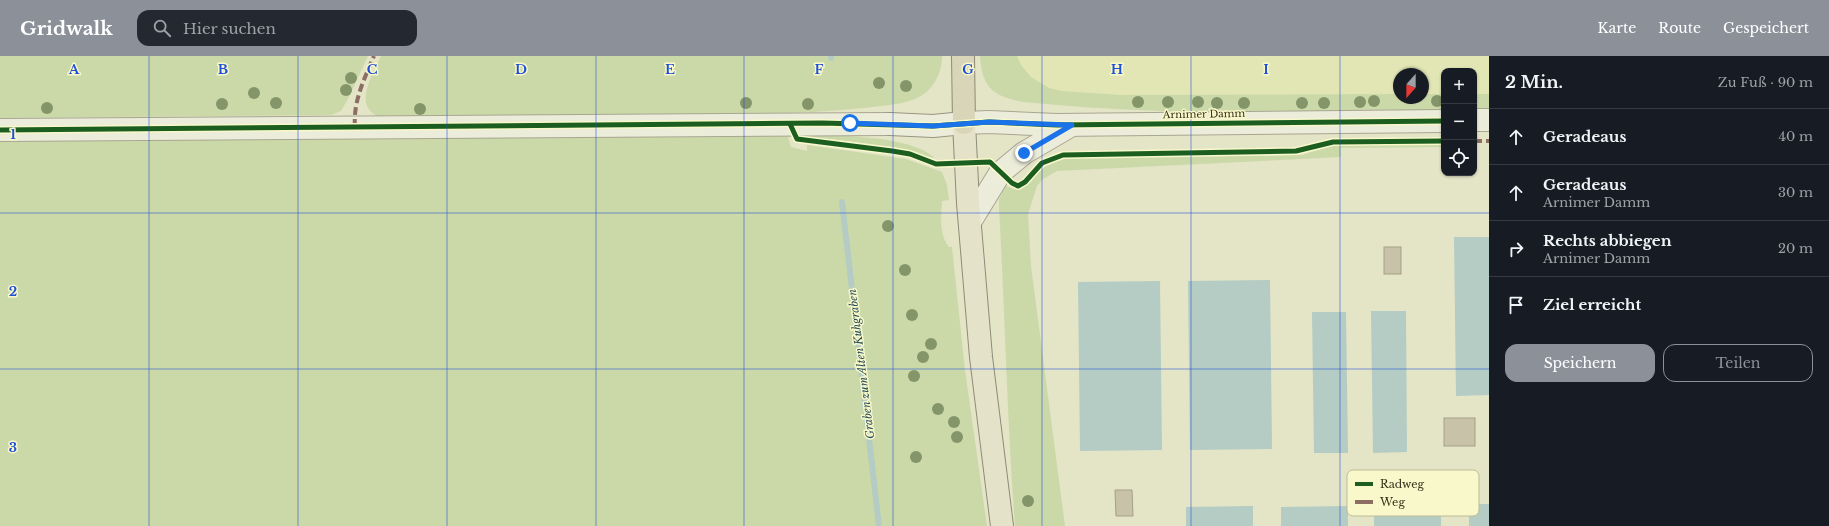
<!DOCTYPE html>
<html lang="de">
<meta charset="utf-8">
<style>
:root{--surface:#171b24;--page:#242831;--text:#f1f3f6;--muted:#9ea1a6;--line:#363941;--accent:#8c9099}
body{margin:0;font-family:"Libre Baskerville",serif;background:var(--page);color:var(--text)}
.controls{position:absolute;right:12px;top:12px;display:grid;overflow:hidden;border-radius:8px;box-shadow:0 1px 3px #0004}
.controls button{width:36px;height:36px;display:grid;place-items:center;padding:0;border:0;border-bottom:1px solid var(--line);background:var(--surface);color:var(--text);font:20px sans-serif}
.compass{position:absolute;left:1393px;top:12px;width:36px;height:36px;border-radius:50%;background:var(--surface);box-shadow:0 1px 3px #0004;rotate:201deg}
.stop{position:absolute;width:12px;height:12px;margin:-9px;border:3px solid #1a73e8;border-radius:50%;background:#fff}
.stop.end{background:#1a73e8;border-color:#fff;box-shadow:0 1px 4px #0008}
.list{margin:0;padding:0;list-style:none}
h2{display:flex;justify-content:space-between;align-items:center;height:52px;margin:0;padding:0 16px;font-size:17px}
h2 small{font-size:13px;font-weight:400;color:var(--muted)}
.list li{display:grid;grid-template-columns:26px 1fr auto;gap:12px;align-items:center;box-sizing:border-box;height:56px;padding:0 16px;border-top:1px solid var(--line)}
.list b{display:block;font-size:15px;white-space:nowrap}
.list p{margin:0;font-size:13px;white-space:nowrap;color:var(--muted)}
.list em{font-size:13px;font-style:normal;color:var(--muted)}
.actions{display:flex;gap:8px;padding:12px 16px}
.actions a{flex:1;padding:9px 0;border:1px solid var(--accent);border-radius:12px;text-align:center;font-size:14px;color:var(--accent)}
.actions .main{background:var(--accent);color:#fff}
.icon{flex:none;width:22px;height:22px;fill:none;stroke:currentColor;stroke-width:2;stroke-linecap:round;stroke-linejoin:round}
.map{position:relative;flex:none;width:1489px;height:470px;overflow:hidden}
header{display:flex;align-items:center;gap:24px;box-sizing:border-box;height:56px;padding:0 20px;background:var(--accent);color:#fff}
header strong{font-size:19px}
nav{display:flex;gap:22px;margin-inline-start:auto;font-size:14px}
.search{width:280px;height:36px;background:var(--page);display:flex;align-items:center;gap:10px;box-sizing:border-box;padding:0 14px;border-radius:12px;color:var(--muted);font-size:15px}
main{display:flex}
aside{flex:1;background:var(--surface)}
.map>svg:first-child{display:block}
.farmland{fill:#e2e6b5}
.green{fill:#cbd9a8}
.water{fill:#b4ccc3}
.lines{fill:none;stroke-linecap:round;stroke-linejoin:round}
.stream{stroke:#b4ccc3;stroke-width:6}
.building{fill:#c8c2a8;stroke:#a49f87}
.street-casing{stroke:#a8a691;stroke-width:24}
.secondary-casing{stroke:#989681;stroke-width:24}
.primary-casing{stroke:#8e8b78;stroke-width:24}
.highway-casing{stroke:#8e8b78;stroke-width:24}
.street{stroke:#ececda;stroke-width:22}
.secondary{stroke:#ececda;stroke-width:22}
.primary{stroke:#e4e3ca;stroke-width:22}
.highway{stroke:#d8d5b8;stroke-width:22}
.quiet{stroke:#8d6e63;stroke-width:4;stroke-dasharray:8 4;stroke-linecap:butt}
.cycleway-casing{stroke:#f8f8ca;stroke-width:8}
.cycleway{stroke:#1b5e20;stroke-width:5}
.tree{fill:#85956a}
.route{stroke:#1a73e8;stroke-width:5}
.grid{fill:none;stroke:#1d4ed8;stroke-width:1;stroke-opacity:0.55}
.labels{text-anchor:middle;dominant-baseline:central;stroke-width:3;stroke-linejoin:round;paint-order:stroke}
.street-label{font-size:10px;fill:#37301a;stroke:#f8f8ca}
.water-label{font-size:11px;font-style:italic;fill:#274e58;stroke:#f8f8ca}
.key{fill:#f8f8ca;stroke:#bebc95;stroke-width:1}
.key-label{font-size:11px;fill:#37301a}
.grid-label{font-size:13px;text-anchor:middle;font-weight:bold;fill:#1d4ed8;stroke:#f8f8ca;stroke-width:3;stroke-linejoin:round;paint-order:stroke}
</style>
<header>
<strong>Gridwalk</strong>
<div class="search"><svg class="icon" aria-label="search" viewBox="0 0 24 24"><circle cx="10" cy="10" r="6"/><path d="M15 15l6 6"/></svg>Hier suchen</div>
<nav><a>Karte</a><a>Route</a><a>Gespeichert</a></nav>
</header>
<main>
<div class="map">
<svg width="1489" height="470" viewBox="0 0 1489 470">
<rect width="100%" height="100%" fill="#e4e4c7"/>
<path class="farmland" d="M1017 0H1489V38H1474V15H1444V38H1423V18H1399V38L1121 39 1062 35 1049 32 1031 21 1020 9Z"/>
<g class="green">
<path d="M0 0H368L348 43 341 55 331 59 0 62Z"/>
<path d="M381 0H942C942 19 932 36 915 43 900 49 880 50 864 52 827 56 790 57 753 58 630 61 507 62 384 62 350 54 372 20 381 0Z"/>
<path d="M980 0H1017L1021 9 1031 21 1049 32 1062 35 1121 39 1399 38V42H1423V38H1444V55C1303 57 1163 60 1023 46 993 40 982 32 980 0Z"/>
<rect x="1474" y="38" width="15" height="17"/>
<path d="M787 77 791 91 807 95V89L906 103 942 116 947 129 949 144 942 145C941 160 939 179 949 191H952L965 314 987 470H0V84Z"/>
<path d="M806 78C839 80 910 79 935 102 921 100 909 94 896 92 867 87 836 83 806 82Z"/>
<path d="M1341 88H1444V91L1341 92V101L1057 115 1043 123 1037 130 1028 158 1031 210 1065 470H1015C1007 364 1005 258 999 152V143L1006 130 1016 134 1021 133 1043 112 1055 106 1068 102 1302 99 1327 91Z"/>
</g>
<g class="water">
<path d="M1454 181H1489V339L1456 340Z"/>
<path d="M1270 224 1272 393 1190 394 1188 225Z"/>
<path d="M1160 225 1162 394 1080 395 1078 226Z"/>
<path d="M1371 255H1406L1407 396 1373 397Z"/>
<path d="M1312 256H1346L1348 397H1314Z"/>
<rect x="1469" y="448" width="20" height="22"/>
<rect x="1374" y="449" width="67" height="21"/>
<path d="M1253 450V470H1186V451Z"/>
<path d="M1348 450V470H1281V451Z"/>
</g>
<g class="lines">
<g class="stream">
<path d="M831 0V2"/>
<path d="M842 146 879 470"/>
</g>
</g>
<g class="building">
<rect x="1384" y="191" width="17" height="27"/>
<rect x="1444" y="362" width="31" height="28"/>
<path d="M1115 434H1132L1133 460H1116Z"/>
</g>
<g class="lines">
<g class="street-casing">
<g id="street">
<path d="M1474 64H1489"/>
<path d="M964 67 989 66 1057 69 1444 65"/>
<path d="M0 74 890 68"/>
<path d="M970 166 1000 117 1024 97 1072 69"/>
</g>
</g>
<g class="secondary-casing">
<path id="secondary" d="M890 68 933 70 964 67"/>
</g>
<g class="primary-casing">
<path id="primary" d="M964 67 968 147 981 301 1002 470"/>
</g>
<g class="highway-casing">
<path id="highway" d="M963 0 964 67"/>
</g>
<use href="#street" class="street"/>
<use href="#secondary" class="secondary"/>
<use href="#primary" class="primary"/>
<use href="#highway" class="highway"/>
<g class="quiet">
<path d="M355 71C353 45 364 24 374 0"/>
<path d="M1474 85H1489"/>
</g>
<g class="cycleway-casing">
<g id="cycleway">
<path d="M790 68 797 83 892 95 910 98 936 108 990 106 1012 127 1018 130 1025 126 1042 107 1063 99 1296 95 1333 86 1444 85"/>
<path d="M0 74 822 67 933 70 989 66 1057 69 1444 65"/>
</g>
</g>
<use href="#cycleway" class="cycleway"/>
</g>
<g class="tree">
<circle cx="351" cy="22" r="6"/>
<circle cx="879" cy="27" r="6"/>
<circle cx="906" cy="30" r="6"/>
<circle cx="346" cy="34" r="6"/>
<circle cx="254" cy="37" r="6"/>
<circle cx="1374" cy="45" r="6"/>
<circle cx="1437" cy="45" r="6"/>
<circle cx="1138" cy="46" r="6"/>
<circle cx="1168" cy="46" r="6"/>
<circle cx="1198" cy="46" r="6"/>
<circle cx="1360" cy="46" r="6"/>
<circle cx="276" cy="47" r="6"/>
<circle cx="746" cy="47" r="6"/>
<circle cx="1217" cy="47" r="6"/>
<circle cx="1244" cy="47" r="6"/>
<circle cx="1302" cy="47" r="6"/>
<circle cx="1324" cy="47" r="6"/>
<circle cx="222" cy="48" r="6"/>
<circle cx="808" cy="48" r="6"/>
<circle cx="47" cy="52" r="6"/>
<circle cx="420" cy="53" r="6"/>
<circle cx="888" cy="170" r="6"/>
<circle cx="905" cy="214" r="6"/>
<circle cx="912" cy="259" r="6"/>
<circle cx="931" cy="288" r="6"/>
<circle cx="923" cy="301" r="6"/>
<circle cx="914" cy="320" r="6"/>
<circle cx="938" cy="353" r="6"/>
<circle cx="954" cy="366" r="6"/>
<circle cx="957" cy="381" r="6"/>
<circle cx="916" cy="401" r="6"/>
<circle cx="1028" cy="445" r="6"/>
</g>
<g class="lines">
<path class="route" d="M850 67 933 70 989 66 1072 69 1024 97"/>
</g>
<path class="grid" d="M149 0V470M298 0V470M447 0V470M596 0V470M744 0V470M893 0V470M1042 0V470M1191 0V470M1340 0V470M0 157H1489M0 313H1489"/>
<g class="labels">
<g class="street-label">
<text transform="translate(1204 58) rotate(-1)">Arnimer Damm</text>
</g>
<g class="water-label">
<text transform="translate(861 308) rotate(-97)">Graben zum Alten Kuhgraben</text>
</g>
</g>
<rect x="1347" y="414" width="132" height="46" rx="6" class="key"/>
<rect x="1355" y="426" width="18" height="4" fill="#1b5e20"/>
<rect x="1355" y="444" width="18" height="4" fill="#8d6e63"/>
<g class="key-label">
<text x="1380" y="432">Radweg</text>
<text x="1380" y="450">Weg</text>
</g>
<g class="grid-label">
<text x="74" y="18">A</text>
<text x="223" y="18">B</text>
<text x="372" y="18">C</text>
<text x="521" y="18">D</text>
<text x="670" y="18">E</text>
<text x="819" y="18">F</text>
<text x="968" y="18">G</text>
<text x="1117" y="18">H</text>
<text x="1266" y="18">I</text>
<text x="13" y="83">1</text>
<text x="13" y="240">2</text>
<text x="13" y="396">3</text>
</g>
</svg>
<div class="controls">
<button>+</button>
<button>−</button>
<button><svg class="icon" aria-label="locate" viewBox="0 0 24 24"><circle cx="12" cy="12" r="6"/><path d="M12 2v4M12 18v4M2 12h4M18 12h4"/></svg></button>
</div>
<svg class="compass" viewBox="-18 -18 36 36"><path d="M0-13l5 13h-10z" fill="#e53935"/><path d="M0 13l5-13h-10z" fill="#9ea1a6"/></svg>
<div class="stop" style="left:850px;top:67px"></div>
<div class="stop end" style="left:1024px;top:97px"></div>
</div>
<aside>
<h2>2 Min.<small>Zu Fuß · 90 m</small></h2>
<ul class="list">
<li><svg class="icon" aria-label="ahead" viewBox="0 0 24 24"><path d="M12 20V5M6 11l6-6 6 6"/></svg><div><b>Geradeaus</b></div><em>40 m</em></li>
<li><svg class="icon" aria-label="ahead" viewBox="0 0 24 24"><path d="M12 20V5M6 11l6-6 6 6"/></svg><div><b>Geradeaus</b><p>Arnimer Damm</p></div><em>30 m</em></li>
<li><svg class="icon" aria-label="right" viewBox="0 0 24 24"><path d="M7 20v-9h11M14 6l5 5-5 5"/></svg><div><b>Rechts abbiegen</b><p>Arnimer Damm</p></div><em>20 m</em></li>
<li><svg class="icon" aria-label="arrive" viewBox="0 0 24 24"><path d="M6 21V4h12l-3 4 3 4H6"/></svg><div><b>Ziel erreicht</b></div></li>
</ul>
<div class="actions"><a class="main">Speichern</a><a>Teilen</a></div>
</aside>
</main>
